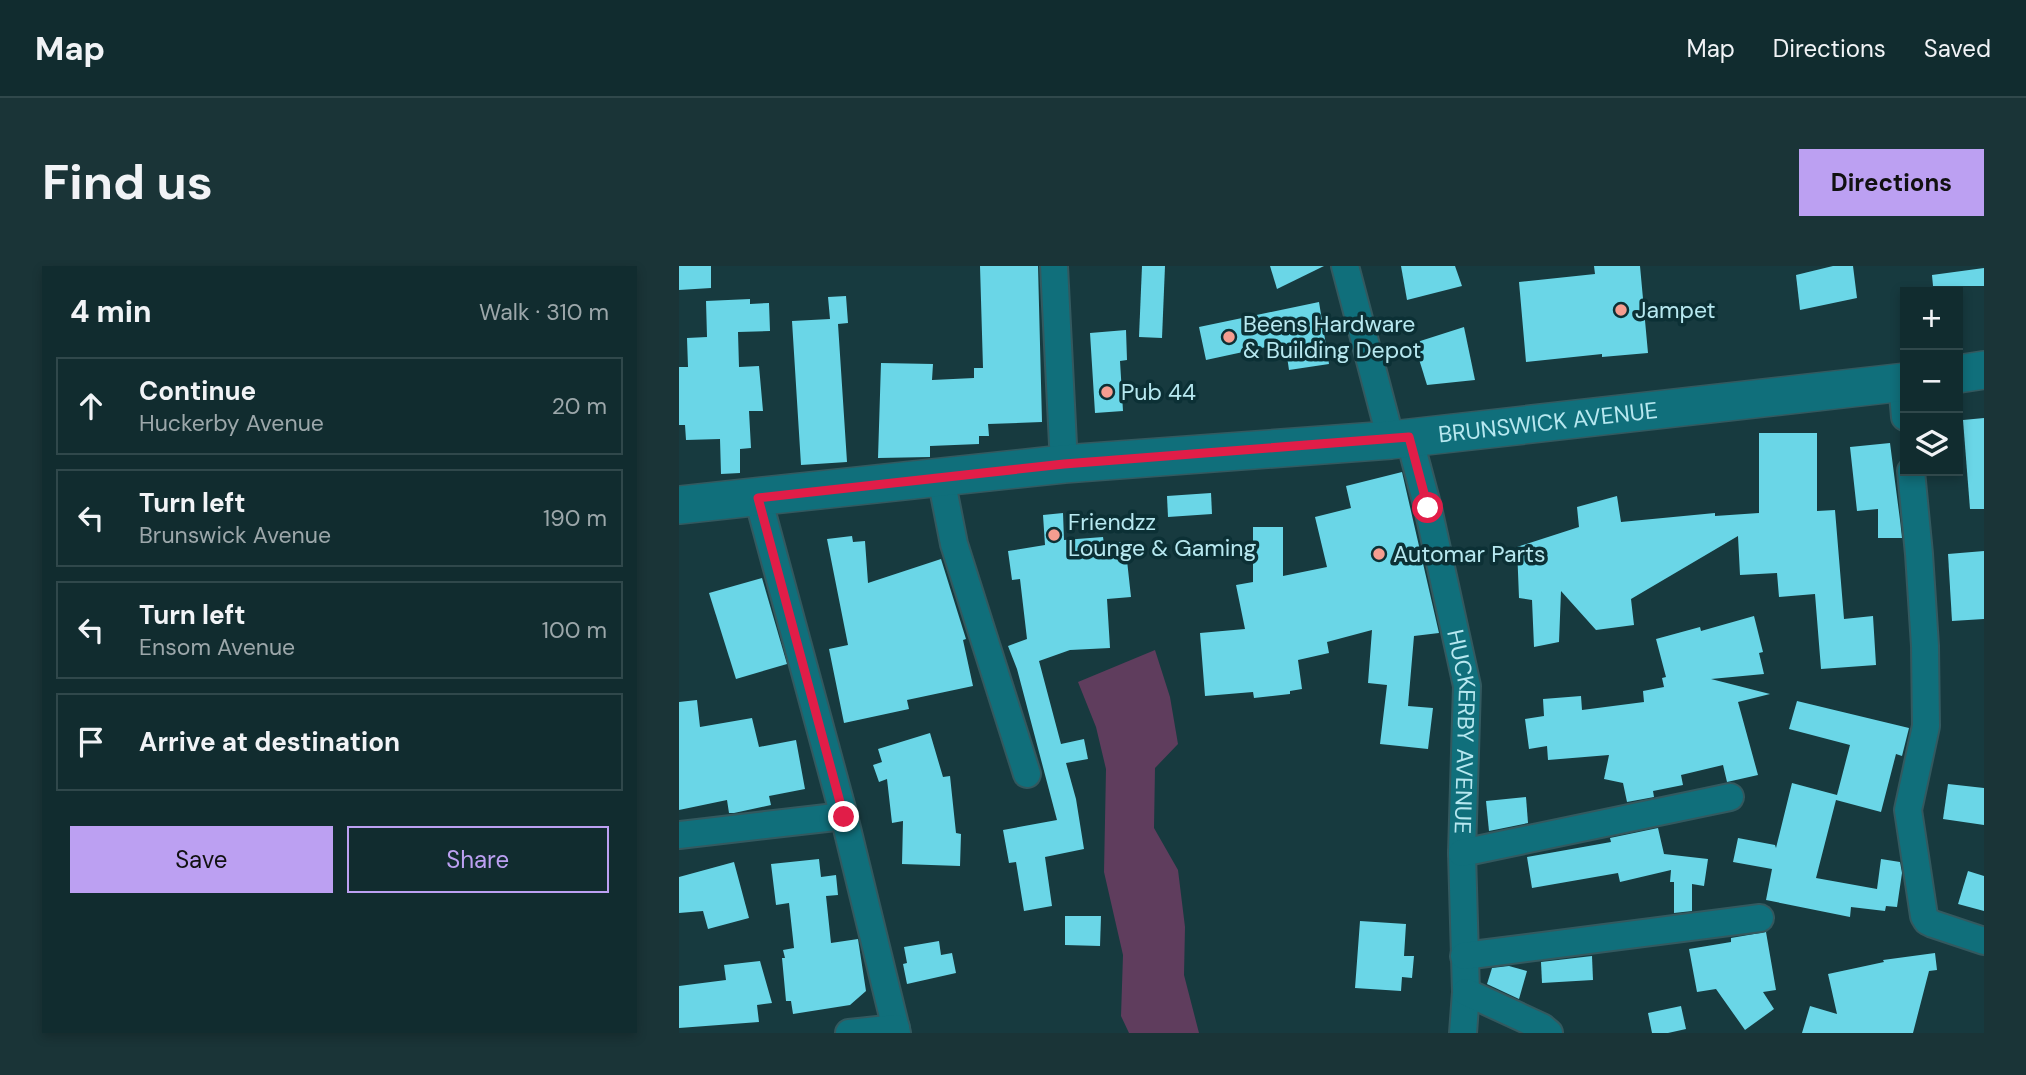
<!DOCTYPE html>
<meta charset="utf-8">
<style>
:root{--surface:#112c2f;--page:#1a3437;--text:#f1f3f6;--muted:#9ca7aa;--line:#30484b;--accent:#bca0f2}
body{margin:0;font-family:"DM Sans",sans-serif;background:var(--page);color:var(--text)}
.controls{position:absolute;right:21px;top:21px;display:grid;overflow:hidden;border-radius:0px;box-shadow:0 4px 10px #0003}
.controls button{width:63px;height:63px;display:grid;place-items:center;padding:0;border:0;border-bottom:2px solid var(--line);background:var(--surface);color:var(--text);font:35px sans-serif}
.stop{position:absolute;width:21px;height:21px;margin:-16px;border:5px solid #e11d48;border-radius:50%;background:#fff}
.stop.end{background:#e11d48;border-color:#fff;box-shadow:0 2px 7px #0008}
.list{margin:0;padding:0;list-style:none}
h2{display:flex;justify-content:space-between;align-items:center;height:91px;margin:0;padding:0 28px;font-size:30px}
h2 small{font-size:23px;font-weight:400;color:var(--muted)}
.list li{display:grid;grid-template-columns:46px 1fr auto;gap:21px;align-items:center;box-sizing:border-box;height:98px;margin:0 14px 14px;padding:0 14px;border:2px solid var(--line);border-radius:0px}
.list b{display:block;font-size:26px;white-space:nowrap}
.list p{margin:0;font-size:23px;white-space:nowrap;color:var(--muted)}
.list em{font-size:23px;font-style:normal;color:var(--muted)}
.actions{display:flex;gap:14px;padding:21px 28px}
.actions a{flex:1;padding:16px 0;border:2px solid var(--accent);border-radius:0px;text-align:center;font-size:24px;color:var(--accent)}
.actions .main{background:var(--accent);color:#111}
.icon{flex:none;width:38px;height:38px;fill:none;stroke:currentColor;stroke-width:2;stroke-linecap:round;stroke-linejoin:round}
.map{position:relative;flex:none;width:1305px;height:767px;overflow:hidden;border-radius:0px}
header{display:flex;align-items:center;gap:42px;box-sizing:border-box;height:98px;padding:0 35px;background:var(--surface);border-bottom:2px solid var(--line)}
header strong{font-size:33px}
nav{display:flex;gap:38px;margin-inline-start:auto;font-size:24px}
.intro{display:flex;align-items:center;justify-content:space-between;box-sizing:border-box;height:168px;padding:0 42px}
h1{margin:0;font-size:49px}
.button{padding:18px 32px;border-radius:0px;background:var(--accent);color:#111;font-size:24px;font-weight:700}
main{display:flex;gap:42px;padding:0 42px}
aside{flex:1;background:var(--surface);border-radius:0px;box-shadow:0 4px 10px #0003}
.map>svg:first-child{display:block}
.green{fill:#5f3d5d}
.building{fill:#6ad6e7}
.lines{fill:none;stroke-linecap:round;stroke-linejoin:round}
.minor-casing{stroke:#33595f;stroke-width:30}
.secondary-casing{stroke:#33595f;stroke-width:40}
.minor{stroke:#106f7b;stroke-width:26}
.secondary{stroke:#106f7b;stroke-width:37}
.route{stroke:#e11d48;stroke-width:9}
.poi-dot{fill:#f59d90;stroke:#0c3035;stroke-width:2.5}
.labels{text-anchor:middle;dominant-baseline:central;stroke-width:7;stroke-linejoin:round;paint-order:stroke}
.poi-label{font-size:23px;fill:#b7e8f0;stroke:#0c3035;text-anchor:start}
.street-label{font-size:23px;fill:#b7e8f0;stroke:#0c3035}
</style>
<header>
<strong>Map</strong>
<nav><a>Map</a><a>Directions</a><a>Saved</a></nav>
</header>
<div class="intro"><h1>Find us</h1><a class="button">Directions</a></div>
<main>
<aside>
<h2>4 min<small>Walk · 310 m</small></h2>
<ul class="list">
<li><svg class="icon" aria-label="ahead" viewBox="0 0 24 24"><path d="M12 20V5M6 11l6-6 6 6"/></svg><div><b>Continue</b><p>Huckerby Avenue</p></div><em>20 m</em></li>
<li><svg class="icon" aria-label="left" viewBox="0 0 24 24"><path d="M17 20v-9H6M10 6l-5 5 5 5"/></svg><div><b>Turn left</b><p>Brunswick Avenue</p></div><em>190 m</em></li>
<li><svg class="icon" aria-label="left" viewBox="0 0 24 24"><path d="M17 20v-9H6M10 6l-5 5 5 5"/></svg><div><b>Turn left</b><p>Ensom Avenue</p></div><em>100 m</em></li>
<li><svg class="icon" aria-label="arrive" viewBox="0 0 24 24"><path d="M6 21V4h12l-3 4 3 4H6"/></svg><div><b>Arrive at destination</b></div></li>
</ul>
<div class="actions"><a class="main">Save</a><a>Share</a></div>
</aside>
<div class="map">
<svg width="1305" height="767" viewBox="0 0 1305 767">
<rect width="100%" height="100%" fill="#173a3f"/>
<path class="green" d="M476 384 491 431 499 478 476 502 475 562 499 604 506 661 505 709 520 767H450L442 750 444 689 425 606 427 503 417 461 399 416Z"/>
<g class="building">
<path d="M0 0H32V22L0 24Z"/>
<path d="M301 0H359L363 156 309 158 310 170H300V178L251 180V191L199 192 202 97 254 98 253 114 295 112V102H304Z"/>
<path d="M463 0H486L483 72 460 71Z"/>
<path d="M591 0H645L598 23Z"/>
<path d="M722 0H776L783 20 728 34Z"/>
<path d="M915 0H961L969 87 923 91V88L847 96 840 16 916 8Z"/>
<path d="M1154 0H1174L1178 32 1121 44 1117 9Z"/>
<path d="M1305 2V20H1254L1253 9Z"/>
<path d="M167 30 169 57 159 58 168 196 122 199 113 55 151 53 149 31Z"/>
<path d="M71 33V38L90 37 91 65 59 66 60 101 80 100 84 145H70L72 182 61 183V207L42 208 41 173 7 174 6 159H0V101H9L8 72 28 71 27 35Z"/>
<path d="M640 36 650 98 610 104 606 77 527 94 520 61Z"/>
<path d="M785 61 796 114 748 119 735 77Z"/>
<path d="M447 64 448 94 441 95 444 145 416 147 411 67Z"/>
<path d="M1305 152V243H1291L1284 154Z"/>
<path d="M1080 167H1138V245L1156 244 1165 353 1194 350 1197 399 1142 403 1136 328 1100 331 1098 307 1061 309 1059 270 952 333 955 359 917 364 882 325 880 376 855 381 853 334 840 332 838 281 900 261 898 241 938 230 942 256 1036 247V250L1080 247Z"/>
<path d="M1211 177 1221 254 1223 272H1199V243L1178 245 1171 181Z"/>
<path d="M723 206 760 367 735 370 729 440 754 442 749 483 701 478 708 419 689 417 693 364 648 376 650 387 619 394 623 423 611 425V428L575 432 574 426 526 430 521 367 566 363 557 319 574 316V261H604V310L648 301 636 251 672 242 667 220Z"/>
<path d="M532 227 533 248 489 251 488 230Z"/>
<path d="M384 247 385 274 424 271 425 278 446 276 452 331 428 333 431 382 391 384 360 395 382 478 405 473 409 493 387 497 397 533 405 583 366 591 373 640 345 645 337 596 330 597 324 564 378 554 338 403 329 380 348 373 341 313 333 314 329 285 366 279 364 249Z"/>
<path d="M173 270 174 276 186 275 189 317 262 293 287 373 284 374 294 420 228 434 230 443 165 457 150 383 169 379 148 273Z"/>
<path d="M1305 285V353L1273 355 1269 288Z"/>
<path d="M83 312 108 398 57 413 30 327Z"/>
<path d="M1075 350 1084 386 1080 387 1085 408 1032 413 1091 428 1059 436 1079 509 1048 516 1044 499 1002 509 1004 519 974 525 975 531 948 536 944 517 925 513 930 489 869 494 868 480 850 483 846 453 865 450 864 433 902 430 903 444 965 436 964 425 985 421 983 412 987 411 977 373 1021 361 1022 365Z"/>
<path d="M18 434 21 461 73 452 80 481 117 474 126 523 90 530 92 539 55 547H50L48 534 0 544V436Z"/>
<path d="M1118 435 1230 462 1223 490 1217 488 1202 546 1157 534 1137 612 1198 623 1202 593 1221 596 1223 607 1218 641 1207 640 1206 645 1172 641 1171 651 1087 634 1093 603 1054 596 1059 572 1096 579 1097 582 1113 517 1158 529 1171 479 1110 463Z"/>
<path d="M251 467 264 511 271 510 277 567 282 568 281 600 223 598 224 555 213 557 208 513 200 516 194 499 203 496 199 483Z"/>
<path d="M1269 518 1305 522V559L1264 553Z"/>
<path d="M847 531 849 557 810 565 807 535Z"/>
<path d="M979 562 985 588 1029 593 1025 620 1013 618V645L995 647V616H991L992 604 941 616 939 607 853 622 848 591 932 576 931 572Z"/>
<path d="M140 593 142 611 157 609 159 629 147 630 152 677 179 673 187 725 171 739 114 748 112 735H107L103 692H106L104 684 115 682 110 637 97 639 92 598Z"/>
<path d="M55 596 70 652 29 663 24 645 0 647V611Z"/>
<path d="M1289 605 1305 610V645L1279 638Z"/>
<path d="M386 650H422L421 680 386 679Z"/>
<path d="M681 655 727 658 725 690H735L733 712 723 711 722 725 676 722Z"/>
<path d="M1087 666 1097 724 1084 726 1095 743 1066 764 1037 723 1018 726 1010 683 1052 676V672Z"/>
<path d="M260 675 262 689 273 687 277 707 228 718 224 698 228 697 225 681Z"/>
<path d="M1256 687 1258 704 1250 705 1234 767H1123L1131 740 1158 748 1149 708 1205 696 1204 694Z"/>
<path d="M913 690 914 714 863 717 862 696Z"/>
<path d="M81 695 93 737 78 739 80 756 0 762V720L47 714 45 699Z"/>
<path d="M830 700 848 705 840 733 808 718 813 702Z"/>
<path d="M1002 740 1007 763 989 767H973L969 747Z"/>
</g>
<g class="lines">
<g class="minor-casing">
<g id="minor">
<path d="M375 0 385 198"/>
<path d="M666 0 712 174"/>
<path d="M1223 117 1226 151"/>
<path id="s1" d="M730 171 749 242 788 420 783 587 787 726 784 767"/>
<path d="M1232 205 1240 288 1246 380 1247 460 1229 544 1245 650 1248 655 1254 658 1305 675"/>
<path d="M262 212 275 278 348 508"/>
<path d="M79 232 165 550 218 767"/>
<path d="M0 569 165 550"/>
<path d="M783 587 1051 531"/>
<path d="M785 690 1081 652"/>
<path d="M787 726 863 761 870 767"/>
<path d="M170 767 217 762"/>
</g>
</g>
<g class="secondary-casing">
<g id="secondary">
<path d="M1279 108 1305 104"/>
<path id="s2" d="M0 239 385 198 712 174 1226 116"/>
</g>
</g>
<use href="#minor" class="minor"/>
<use href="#secondary" class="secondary"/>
</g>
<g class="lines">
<path class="route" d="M165 551 79 232 385 198 730 171 749 242"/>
</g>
<g class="poi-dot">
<circle cx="942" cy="44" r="7"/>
<circle cx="550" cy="71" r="7"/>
<circle cx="428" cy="126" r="7"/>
<circle cx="375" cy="269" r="7"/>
<circle cx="700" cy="288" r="7"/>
</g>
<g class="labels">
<g class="poi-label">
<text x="956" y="44">Jampet</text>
<text x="564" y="58">Beens Hardware<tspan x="564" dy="26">&amp; Building Depot</tspan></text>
<text x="442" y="126">Pub 44</text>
<text x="389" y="256">Friendzz<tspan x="389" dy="26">Lounge &amp; Gaming</tspan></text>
<text x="714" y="288">Automar Parts</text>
</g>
<g class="street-label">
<text stroke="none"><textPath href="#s2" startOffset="873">BRUNSWICK AVENUE</textPath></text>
<text stroke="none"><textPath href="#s1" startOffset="301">HUCKERBY AVENUE</textPath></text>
</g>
</g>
</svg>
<div class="controls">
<button>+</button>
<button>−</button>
<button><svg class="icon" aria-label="layers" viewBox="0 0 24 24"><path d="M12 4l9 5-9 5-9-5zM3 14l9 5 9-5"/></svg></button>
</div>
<div class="stop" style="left:749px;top:242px"></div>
<div class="stop end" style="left:165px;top:551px"></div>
</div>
</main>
